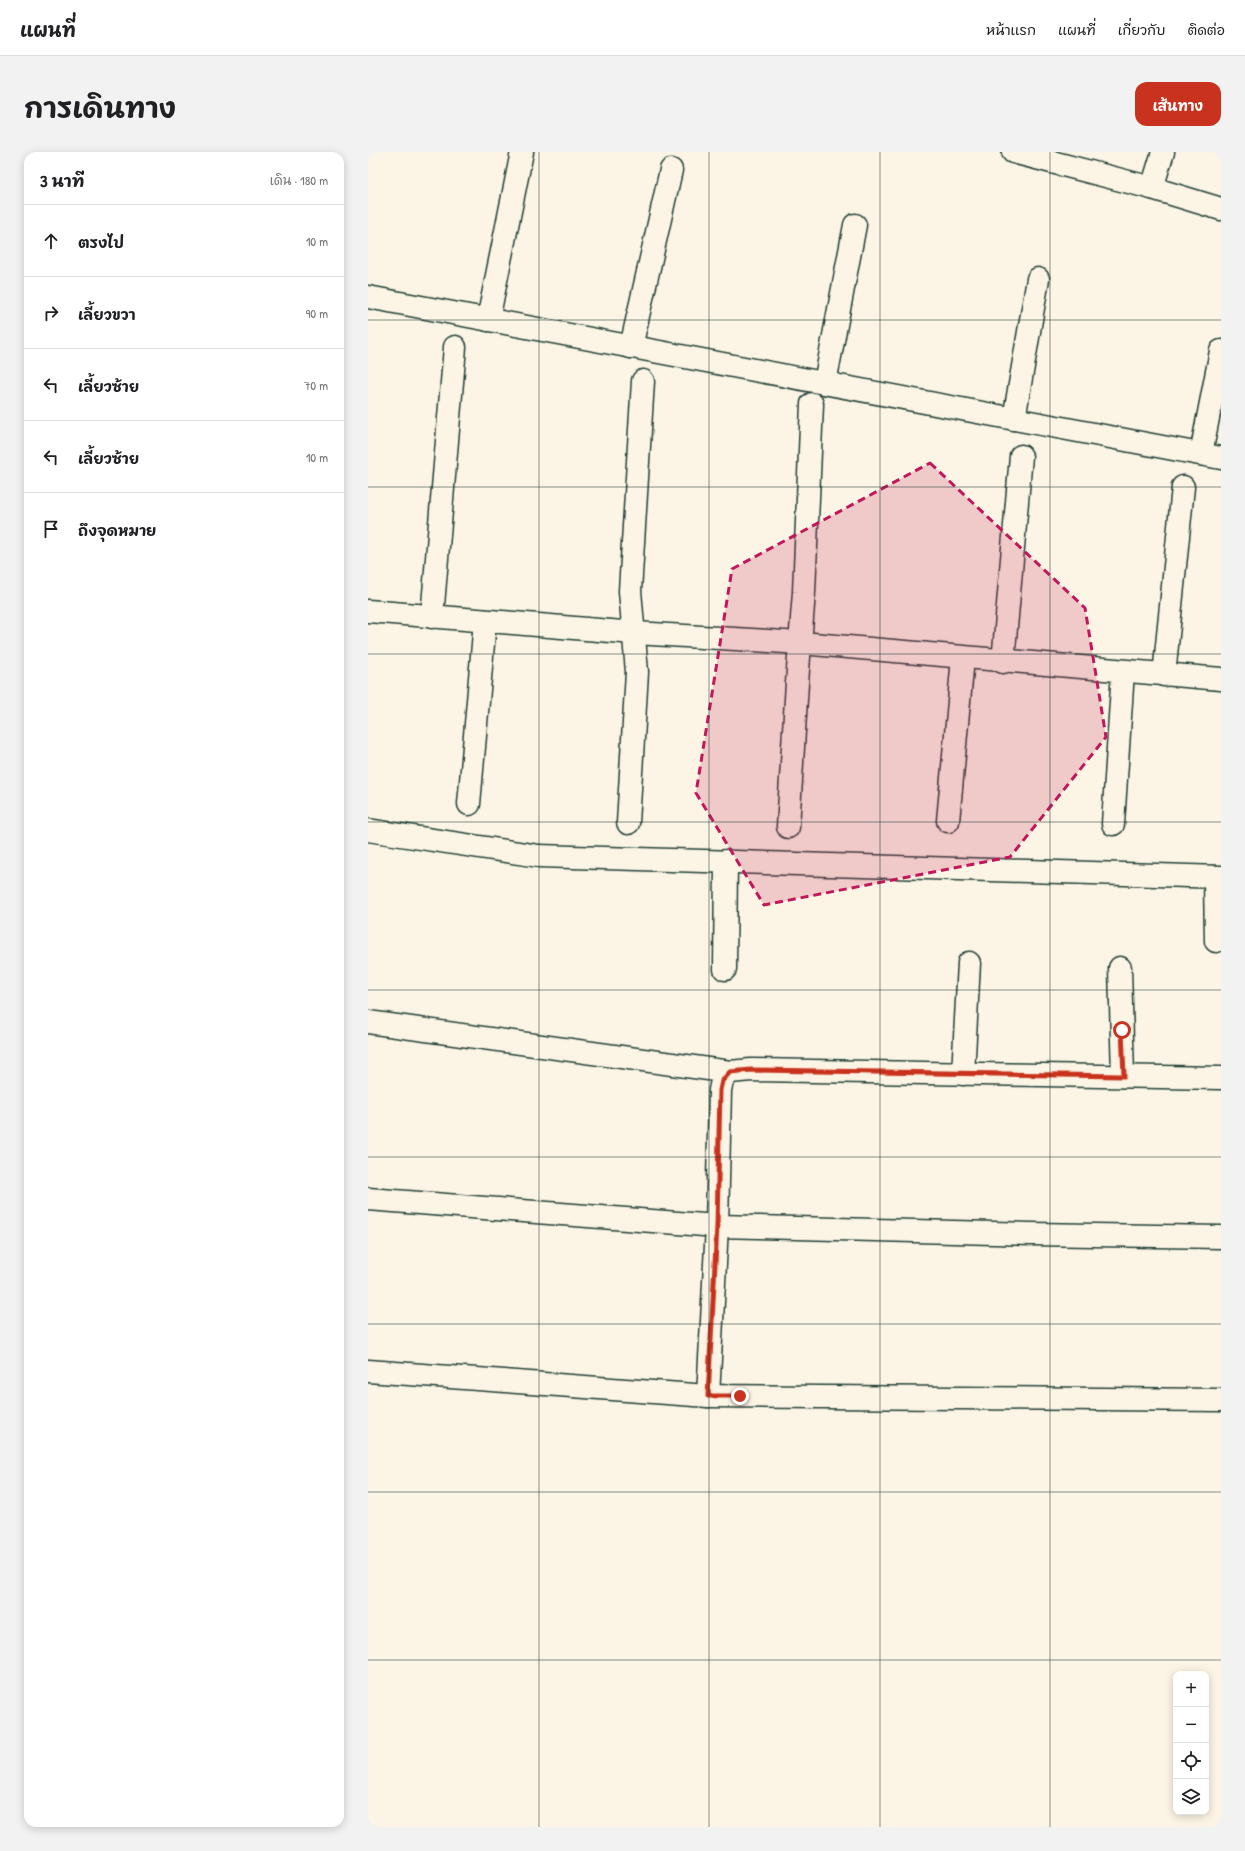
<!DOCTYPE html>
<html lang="th">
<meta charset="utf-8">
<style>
:root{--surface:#fff;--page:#f2f2f2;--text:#202124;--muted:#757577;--line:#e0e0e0;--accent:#c8321e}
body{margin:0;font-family:"Patrick Hand","Playpen Sans Thai",sans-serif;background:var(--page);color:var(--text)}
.controls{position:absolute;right:12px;bottom:12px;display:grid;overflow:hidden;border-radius:8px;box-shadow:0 2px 10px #0003}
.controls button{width:36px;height:36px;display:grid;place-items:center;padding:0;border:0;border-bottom:1px solid var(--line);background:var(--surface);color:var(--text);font:20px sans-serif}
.stop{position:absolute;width:12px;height:12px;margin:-9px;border:3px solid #c8321e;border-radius:50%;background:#fff}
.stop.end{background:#c8321e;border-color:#fff;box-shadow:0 1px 4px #0008}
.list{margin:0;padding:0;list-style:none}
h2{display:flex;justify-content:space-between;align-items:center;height:52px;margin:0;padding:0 16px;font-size:17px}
h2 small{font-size:13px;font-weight:400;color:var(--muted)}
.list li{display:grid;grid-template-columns:26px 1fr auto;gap:12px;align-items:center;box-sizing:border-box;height:72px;padding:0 16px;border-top:1px solid var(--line)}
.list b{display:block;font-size:15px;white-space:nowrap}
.list em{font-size:13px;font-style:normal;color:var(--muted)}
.icon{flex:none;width:22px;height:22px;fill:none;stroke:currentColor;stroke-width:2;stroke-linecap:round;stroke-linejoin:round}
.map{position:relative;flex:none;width:853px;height:1675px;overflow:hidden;border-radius:12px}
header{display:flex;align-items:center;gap:24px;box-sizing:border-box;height:56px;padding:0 20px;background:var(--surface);border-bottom:1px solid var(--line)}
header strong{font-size:19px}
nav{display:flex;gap:22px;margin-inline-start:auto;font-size:14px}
.intro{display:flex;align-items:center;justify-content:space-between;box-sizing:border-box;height:96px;padding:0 24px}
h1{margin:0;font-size:28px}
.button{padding:10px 18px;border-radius:12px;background:var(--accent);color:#fff;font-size:14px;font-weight:700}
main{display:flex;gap:24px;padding:0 24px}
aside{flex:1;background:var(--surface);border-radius:12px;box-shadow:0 2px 10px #0003}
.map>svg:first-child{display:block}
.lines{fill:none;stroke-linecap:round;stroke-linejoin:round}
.minor-casing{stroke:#1f3d34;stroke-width:25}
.minor{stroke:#fcf5e5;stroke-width:22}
.route{stroke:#c8321e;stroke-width:5}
.marked{fill:#c2185b;fill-opacity:0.2;stroke:#c2185b;stroke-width:3;stroke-dasharray:8 5;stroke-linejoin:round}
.grid{fill:none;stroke:#1f3d34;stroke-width:1;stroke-opacity:0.55}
</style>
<header>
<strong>แผนที่</strong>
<nav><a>หน้าแรก</a><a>แผนที่</a><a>เกี่ยวกับ</a><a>ติดต่อ</a></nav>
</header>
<div class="intro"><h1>การเดินทาง</h1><a class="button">เส้นทาง</a></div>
<main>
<aside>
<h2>3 นาที<small>เดิน · 180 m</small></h2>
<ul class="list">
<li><svg class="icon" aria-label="ahead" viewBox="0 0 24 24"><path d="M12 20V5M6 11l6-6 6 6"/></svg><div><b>ตรงไป</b></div><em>10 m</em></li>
<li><svg class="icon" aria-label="right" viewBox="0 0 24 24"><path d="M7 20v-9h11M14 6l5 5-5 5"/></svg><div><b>เลี้ยวขวา</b></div><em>90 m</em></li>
<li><svg class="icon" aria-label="left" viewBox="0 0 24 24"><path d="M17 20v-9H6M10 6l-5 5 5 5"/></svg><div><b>เลี้ยวซ้าย</b></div><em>70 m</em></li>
<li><svg class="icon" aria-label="left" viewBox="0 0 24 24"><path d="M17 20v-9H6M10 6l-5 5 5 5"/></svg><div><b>เลี้ยวซ้าย</b></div><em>10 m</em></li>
<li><svg class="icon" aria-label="arrive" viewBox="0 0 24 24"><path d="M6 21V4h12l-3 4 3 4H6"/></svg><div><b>ถึงจุดหมาย</b></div></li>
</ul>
</aside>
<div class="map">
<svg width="853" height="1675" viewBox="0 0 853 1675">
<rect width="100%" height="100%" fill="#fcf5e5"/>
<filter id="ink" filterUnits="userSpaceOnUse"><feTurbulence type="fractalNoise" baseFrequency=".025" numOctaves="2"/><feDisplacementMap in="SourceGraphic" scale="8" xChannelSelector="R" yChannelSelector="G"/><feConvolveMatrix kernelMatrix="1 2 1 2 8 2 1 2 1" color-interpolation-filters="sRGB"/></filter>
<g filter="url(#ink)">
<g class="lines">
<g class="minor-casing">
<g id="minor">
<path d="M645 0 784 36 853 57"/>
<path d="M784 36 795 0"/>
<path d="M0 145 853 306"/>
<path d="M120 168 154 0"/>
<path d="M263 195 303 18"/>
<path d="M457 231 487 73"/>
<path d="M646 267 670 127"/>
<path d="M833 302 853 199"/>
<path d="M0 459 267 481 433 491 853 527"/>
<path d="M64 465 87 195"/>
<path d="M635 510 653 304"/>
<path d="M796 523 815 335"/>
<path d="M101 652 117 469"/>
<path d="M580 669 595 506"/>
<path d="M260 671 269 520 262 439 275 229"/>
<path d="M745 672 755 519"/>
<path d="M420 675 429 531 436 440 444 252"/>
<path d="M0 678 171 704 853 725"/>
<path d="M847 725 848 789"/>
<path d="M752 816 755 924"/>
<path d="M357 817 358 709"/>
<path d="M0 870 362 920"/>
<path d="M595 922 601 811"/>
<path d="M0 1047 349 1074 663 1082 853 1085"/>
<path d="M0 1219 340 1244 853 1248"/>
<path d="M340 1244 349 1074 352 938 354 929 362 920 383 918 853 926"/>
</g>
</g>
<use href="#minor" class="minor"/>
</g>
</g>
<g class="lines" filter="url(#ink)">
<path class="route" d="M372 1244H340L349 1074 352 938 354 929 362 920 383 918 756 924 754 878"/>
</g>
<path class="marked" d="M562 311 717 456 738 585 642 705 396 753 328 641 364 417Z"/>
<path class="grid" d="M171 0V1675M341 0V1675M512 0V1675M682 0V1675M0 168H853M0 335H853M0 502H853M0 670H853M0 838H853M0 1005H853M0 1172H853M0 1340H853M0 1508H853"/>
</svg>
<div class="controls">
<button>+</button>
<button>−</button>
<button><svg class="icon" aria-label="locate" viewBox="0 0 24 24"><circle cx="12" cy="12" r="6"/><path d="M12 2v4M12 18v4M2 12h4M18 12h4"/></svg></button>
<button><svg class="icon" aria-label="layers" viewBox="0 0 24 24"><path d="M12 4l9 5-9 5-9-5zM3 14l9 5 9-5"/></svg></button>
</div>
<div class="stop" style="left:754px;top:878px"></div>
<div class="stop end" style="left:372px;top:1244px"></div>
</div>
</main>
